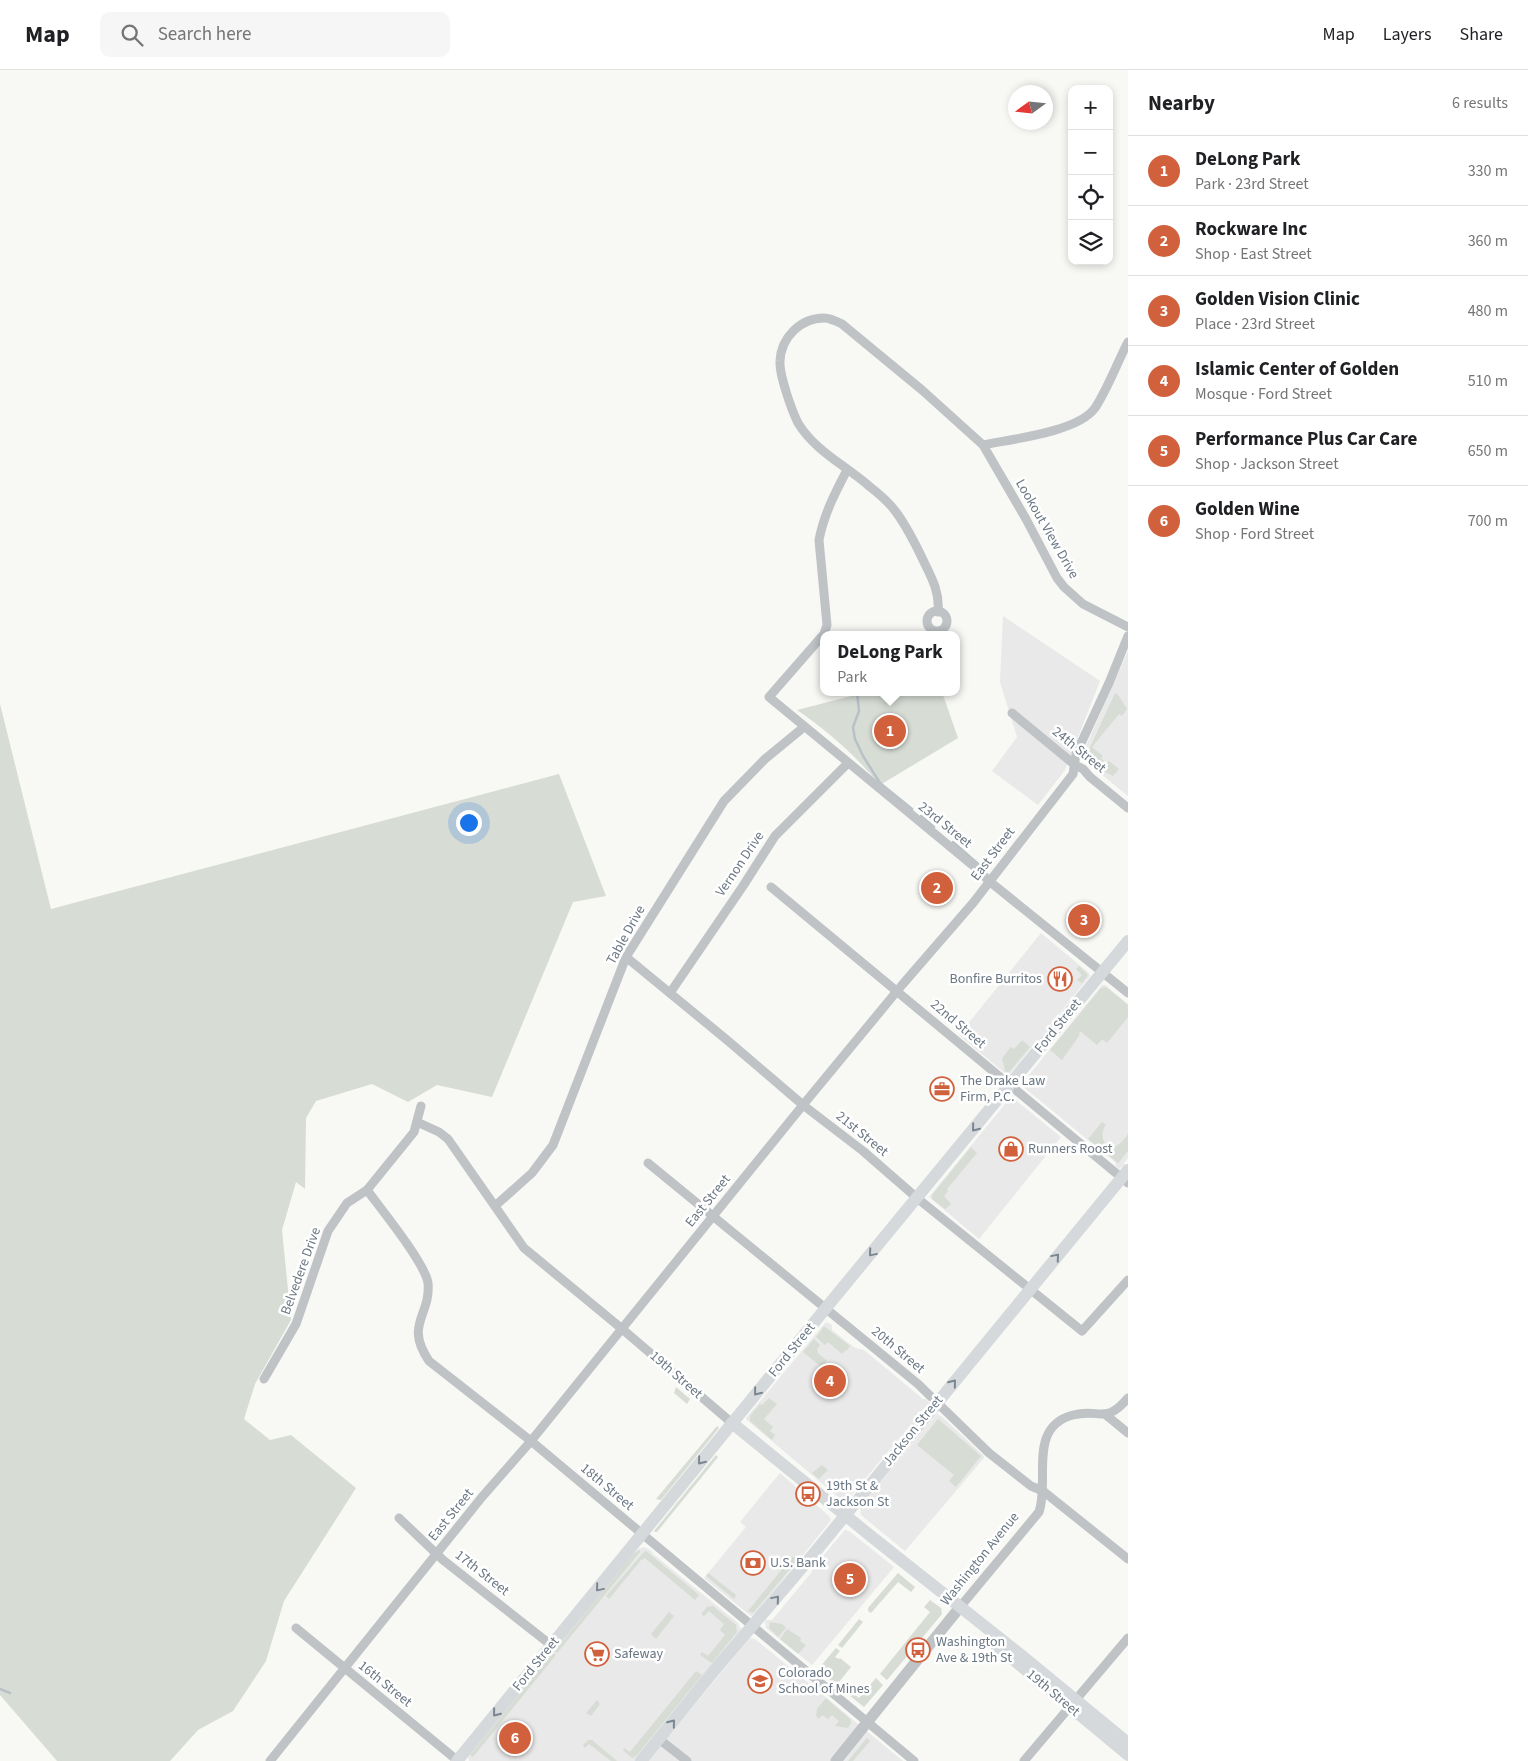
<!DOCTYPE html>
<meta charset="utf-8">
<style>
:root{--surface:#fff;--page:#f6f6f6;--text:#202124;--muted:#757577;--line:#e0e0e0;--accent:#d1613c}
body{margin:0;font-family:"Source Sans 3",sans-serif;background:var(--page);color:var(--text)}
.controls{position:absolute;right:15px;top:15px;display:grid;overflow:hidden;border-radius:10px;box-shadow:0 2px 8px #0003}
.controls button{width:45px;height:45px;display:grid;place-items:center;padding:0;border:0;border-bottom:1px solid var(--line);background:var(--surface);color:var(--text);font:25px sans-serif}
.compass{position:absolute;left:1008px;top:15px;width:45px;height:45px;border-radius:50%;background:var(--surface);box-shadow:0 2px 8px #0003;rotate:255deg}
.you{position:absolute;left:468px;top:752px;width:18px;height:18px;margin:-12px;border:4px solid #fff;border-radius:50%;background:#1a73e8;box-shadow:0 0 0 8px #1a73e833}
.badge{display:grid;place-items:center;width:32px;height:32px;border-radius:50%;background:var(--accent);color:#fff;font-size:16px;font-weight:700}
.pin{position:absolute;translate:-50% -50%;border:2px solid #fff;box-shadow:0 1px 5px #0006}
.popup{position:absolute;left:820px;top:561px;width:140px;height:65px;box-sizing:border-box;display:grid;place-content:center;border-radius:10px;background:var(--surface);filter:drop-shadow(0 1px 4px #0005);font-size:16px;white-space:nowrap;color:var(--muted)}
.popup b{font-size:19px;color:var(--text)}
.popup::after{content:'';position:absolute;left:50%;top:100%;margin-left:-10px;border:10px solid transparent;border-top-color:var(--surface)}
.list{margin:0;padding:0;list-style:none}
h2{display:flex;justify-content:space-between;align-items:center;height:65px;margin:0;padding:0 20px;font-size:21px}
h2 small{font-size:16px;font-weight:400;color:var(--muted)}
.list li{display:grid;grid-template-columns:32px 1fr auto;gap:15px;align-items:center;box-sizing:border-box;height:70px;padding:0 20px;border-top:1px solid var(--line)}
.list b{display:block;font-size:19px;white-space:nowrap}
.list p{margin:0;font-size:16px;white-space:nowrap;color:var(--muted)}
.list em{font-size:16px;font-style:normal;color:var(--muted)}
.icon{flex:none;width:28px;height:28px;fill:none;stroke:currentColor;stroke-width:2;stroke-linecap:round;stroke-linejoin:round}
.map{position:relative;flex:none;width:1128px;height:1691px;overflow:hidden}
header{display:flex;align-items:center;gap:30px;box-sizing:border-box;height:70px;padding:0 25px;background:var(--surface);border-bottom:1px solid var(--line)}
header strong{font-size:24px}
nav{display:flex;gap:28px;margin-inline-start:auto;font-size:18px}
.search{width:350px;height:45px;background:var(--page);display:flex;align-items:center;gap:12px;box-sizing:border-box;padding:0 18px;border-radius:10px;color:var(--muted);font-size:19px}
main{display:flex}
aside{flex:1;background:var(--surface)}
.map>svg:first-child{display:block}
.built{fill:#e8e9e8}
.green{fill:#d7dcd5}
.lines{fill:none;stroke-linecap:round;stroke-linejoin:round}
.stream{stroke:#b8c2c6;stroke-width:2.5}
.minor{stroke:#bfc3c6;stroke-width:9}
.tertiary{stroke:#bfc3c6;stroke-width:11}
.secondary{stroke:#d5d9dc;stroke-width:12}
.oneway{stroke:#7a8690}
.labels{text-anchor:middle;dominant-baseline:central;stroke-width:5;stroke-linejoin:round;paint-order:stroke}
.street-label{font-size:14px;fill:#6a7783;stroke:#fff}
.poi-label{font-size:14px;fill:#6a7783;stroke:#fff;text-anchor:start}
</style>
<header>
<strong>Map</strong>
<div class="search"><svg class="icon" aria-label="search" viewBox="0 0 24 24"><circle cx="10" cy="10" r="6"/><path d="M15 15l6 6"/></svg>Search here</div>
<nav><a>Map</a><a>Layers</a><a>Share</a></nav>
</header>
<main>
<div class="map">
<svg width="1128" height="1691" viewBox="0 0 1128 1691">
<rect width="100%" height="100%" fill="#f8f8f5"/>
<g class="built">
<path d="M1003 546 1100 611 1065 700 1038 735 992 701 1017 667 1000 612Z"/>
<path d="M1128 581V726L1084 690 1082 685Z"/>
<path d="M1041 863 1089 903 1090 906 1010 1004H1006L959 965Z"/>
<path d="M1102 915H1105L1128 934V1088L1124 1093 1125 1095 1119 1099 1116 1096 1115 1092 1021 1015Z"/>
<path d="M1010 1028H1013L1061 1067 979 1169 929 1127Z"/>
<path d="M826 1252 832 1255V1260L855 1278 864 1280 923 1329H926L929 1333 844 1434 840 1433 838 1430V1427L747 1350 746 1348Z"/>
<path d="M937 1344 942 1347 984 1386 983 1389 905 1481 861 1445 860 1437Z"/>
<path d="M780 1403 829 1446 831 1450 756 1544 751 1546 704 1508 746 1457 740 1452Z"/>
<path d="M845 1460 849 1461 894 1497 812 1595 766 1558 765 1550H772L812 1502V1499Z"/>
<path d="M644 1477 650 1480 653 1484 738 1553 741 1559V1562L636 1691H469L468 1688 470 1685 634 1483 638 1479Z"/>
<path d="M750 1568 755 1569 903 1691H648Z"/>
</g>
<g class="green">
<path d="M867 622H942L958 668 880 715C856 686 828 661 797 640Z"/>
<path d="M1115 623 1119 626 1127 639 1122 646 1119 644 1092 677 1103 686 1101 688 1105 692 1100 698 1088 688 1087 684Z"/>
<path d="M0 634 51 839 559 704 606 826 573 832 492 1027 437 1015 408 1032 372 1014 316 1031 306 1048 305 1119 296 1112 282 1160 291 1250 255 1314 244 1349 270 1370 291 1365 356 1418 284 1531 266 1591 233 1641 198 1660 170 1691H57L0 1625Z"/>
<path d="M1109 691 1119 699 1113 706 1101 700Z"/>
<path d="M1079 896 1088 905 1082 913 1077 910 1082 905 1076 899Z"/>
<path d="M1106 917 1128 935V947L1107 973 1102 969 1097 975 1080 961 1079 966 1062 990 1050 980 1101 918Z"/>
<path d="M1022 970 1030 977 1010 1001 1007 1003 1005 1001 1002 988 1011 977 1014 979Z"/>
<path d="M1102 1052 1106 1055C1099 1062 1103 1082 1116 1076 1121 1074 1125 1068 1128 1064V1081L1118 1093 1088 1069Z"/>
<path d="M971 1077 977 1083 947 1119 948 1121 944 1126 951 1134 945 1139 932 1129V1125Z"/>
<path d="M824 1256 850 1276 846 1281 845 1280 842 1284 828 1272 825 1275 816 1267Z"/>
<path d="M814 1269 820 1275 817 1279 818 1283 827 1291 825 1294 832 1300 830 1304 803 1282Z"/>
<path d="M676 1317 690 1329 687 1334 674 1323Z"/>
<path d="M769 1328 777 1334 764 1349 773 1357 770 1361 775 1365 772 1370 750 1351V1346L760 1334 762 1335Z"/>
<path d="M938 1349 981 1386 956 1417 949 1411 954 1405 917 1375Z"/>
<path d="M717 1356 719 1358 661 1430 656 1429Z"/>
<path d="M716 1385 718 1387 657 1462H655L654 1461Z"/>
<path d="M822 1395 828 1400 819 1409 812 1403Z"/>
<path d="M640 1480V1482L557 1583 555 1581 634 1483Z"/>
<path d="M646 1481 699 1525 695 1530 645 1488 641 1490 609 1529 606 1526 644 1482Z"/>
<path d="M792 1487H800L754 1542 752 1543 748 1541Z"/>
<path d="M708 1503 736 1525 734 1529 706 1506Z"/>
<path d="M898 1503 915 1517 911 1522 898 1512 871 1543 868 1541V1538Z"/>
<path d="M930 1530 941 1538 942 1544 887 1610 880 1604 930 1542 924 1537Z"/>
<path d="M713 1536 736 1555 737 1562 712 1593 700 1585 702 1582 708 1586 725 1565 720 1560 724 1554 709 1541 704 1546 702 1545V1543L707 1537Z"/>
<path d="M669 1542 674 1546 656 1569 651 1564Z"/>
<path d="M859 1549 863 1552 842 1578 838 1575Z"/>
<path d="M770 1552 782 1554 786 1558 778 1567 769 1558Z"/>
<path d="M787 1559 801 1568 800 1571 806 1575 799 1583H797L780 1569Z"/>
<path d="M836 1578 840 1581 835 1587 839 1589 840 1588 851 1597 839 1612 859 1628 876 1608 883 1615 864 1637 819 1601V1598Z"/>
<path d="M553 1583 556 1585 473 1687 470 1685Z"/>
<path d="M696 1601 702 1605 637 1685 632 1688 623 1680 624 1678 630 1682Z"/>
<path d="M826 1628 851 1650V1653L848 1658 835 1656 839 1651 832 1645 828 1649 822 1645 819 1649 816 1646 817 1639Z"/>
<path d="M597 1630 600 1634 591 1646 586 1643Z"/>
<path d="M867 1668 870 1671 853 1691H848Z"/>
<path d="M588 1670H592L617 1691H611L589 1674 585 1678 583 1675Z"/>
</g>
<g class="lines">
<g class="stream">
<path d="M857 622 859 641 853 657 855 669 863 686 880 713 912 739"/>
<path d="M921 746 934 757"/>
<path d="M953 772 985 800"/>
<path d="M0 1619 10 1623"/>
</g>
<g class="minor">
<path d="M983 375C1012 369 1078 362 1095 338 1108 318 1117 293 1128 272"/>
<path d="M847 400C835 423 824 444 819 470L827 555 824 564 769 627 976 798 989 811 1128 923"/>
<circle cx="937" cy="551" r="10"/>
<path d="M938 542C940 523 932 508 924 492 916 475 907 457 896 442 889 432 878 423 869 416 845 395 815 381 798 353 792 341 779 305 780 291 781 268 800 248 824 248 830 248 836 251 842 254L922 320 983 375 1026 449 1057 508 1064 517 1083 534 1128 557"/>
<path d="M1012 643 1075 695 1083 699 1090 707 1128 738"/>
<path d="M771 817 1128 1113"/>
<path d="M626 887 727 970 803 1035 863 1081 917 1128 1082 1261 1128 1210"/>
<path d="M670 923 743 816 775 766 848 693"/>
<path d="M417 1052 439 1062 448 1069 524 1178 621 1258 732 1353"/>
<path d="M648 1093 918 1314 989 1383 1031 1416 1043 1421 1128 1489"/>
<path d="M367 1120C381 1139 425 1193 428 1213 431 1246 404 1254 429 1291L531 1371 914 1691"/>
<path d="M495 1136 532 1103 553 1075 626 887 724 731 765 689 804 657"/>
<path d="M264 1309 296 1254 328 1161 347 1133 367 1120 414 1062 421 1036"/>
<path d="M1106 1345 1128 1363"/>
<path d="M399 1448 443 1490 551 1575"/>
<path d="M960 1537 1039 1442C1050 1410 1027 1357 1073 1345 1100 1338 1105 1355 1128 1328"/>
<path d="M296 1558 458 1691"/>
<path d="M659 1669 687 1691"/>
<path d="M270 1691 482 1427 531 1371 803 1035 902 915 973 833 1073 704 1076 684 1109 613 1128 566"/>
<path d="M1024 1691 1128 1568"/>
</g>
<path class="tertiary" d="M836 1691 960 1537"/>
<g class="secondary">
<path d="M732 1353 872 1467 1021 1585 1128 1673"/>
<path d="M990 1570 1128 1685"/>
<path d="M457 1691 830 1233 1128 871"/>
<path d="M641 1691 713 1602 816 1481 1128 1100"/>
</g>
</g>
<defs><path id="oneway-chevron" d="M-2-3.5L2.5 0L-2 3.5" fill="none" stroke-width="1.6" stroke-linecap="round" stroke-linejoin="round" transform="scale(1.25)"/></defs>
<g class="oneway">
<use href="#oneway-chevron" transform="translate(975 1058) rotate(129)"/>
<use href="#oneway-chevron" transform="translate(872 1183) rotate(130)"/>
<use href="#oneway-chevron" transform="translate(1056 1187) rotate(-50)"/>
<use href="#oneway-chevron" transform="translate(953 1313) rotate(-51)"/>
<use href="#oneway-chevron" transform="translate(757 1322) rotate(129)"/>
<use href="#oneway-chevron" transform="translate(701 1391) rotate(129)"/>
<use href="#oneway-chevron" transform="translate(599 1518) rotate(130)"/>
<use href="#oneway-chevron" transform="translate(776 1529) rotate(-50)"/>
<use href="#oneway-chevron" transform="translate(496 1643) rotate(129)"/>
<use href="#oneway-chevron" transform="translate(672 1653) rotate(-51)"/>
</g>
<defs>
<g id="restaurant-ring" transform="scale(1.25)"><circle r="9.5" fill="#fff" stroke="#d1613c" stroke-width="1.5"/><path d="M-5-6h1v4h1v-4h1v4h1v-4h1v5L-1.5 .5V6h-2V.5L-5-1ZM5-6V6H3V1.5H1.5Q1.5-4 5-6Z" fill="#d1613c"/></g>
<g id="office-ring" transform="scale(1.25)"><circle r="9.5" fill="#fff" stroke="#d1613c" stroke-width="1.5"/><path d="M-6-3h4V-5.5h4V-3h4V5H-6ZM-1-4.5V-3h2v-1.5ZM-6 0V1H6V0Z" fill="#d1613c"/></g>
<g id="shop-ring" transform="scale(1.25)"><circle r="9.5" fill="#fff" stroke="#d1613c" stroke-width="1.5"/><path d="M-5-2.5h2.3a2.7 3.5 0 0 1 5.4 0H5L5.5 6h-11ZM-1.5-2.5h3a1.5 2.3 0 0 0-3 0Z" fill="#d1613c"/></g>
<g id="bus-ring" transform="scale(1.25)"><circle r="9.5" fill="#fff" stroke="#d1613c" stroke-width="1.5"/><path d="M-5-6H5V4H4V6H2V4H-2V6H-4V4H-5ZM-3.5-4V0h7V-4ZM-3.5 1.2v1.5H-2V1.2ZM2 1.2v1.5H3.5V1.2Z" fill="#d1613c"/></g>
<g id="bank-ring" transform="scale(1.25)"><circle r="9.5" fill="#fff" stroke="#d1613c" stroke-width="1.5"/><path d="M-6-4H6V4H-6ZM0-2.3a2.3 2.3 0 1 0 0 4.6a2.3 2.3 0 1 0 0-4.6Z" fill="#d1613c"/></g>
<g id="supermarket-ring" transform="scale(1.25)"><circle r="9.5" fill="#fff" stroke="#d1613c" stroke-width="1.5"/><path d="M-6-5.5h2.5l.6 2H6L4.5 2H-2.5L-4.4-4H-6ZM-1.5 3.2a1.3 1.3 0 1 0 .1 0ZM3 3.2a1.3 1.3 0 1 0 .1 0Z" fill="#d1613c"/></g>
<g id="university-ring" transform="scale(1.25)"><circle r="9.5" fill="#fff" stroke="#d1613c" stroke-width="1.5"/><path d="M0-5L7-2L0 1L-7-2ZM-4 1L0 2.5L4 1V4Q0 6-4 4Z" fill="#d1613c"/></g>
</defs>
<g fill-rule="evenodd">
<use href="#restaurant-ring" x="1060" y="909"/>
<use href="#office-ring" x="942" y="1019"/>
<use href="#shop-ring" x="1011" y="1079"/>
<use href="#bus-ring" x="808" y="1424"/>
<use href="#bank-ring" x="753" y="1493"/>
<use href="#bus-ring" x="918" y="1580"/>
<use href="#supermarket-ring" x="597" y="1584"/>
<use href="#university-ring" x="760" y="1611"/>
</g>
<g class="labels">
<g class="street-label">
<text transform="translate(1047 459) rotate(60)">Lookout View Drive</text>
<text transform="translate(1079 680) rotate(39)">24th Street</text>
<text transform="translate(945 755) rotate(39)">23rd Street</text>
<text transform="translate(993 784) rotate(-53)">East Street</text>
<text transform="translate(740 794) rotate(-56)">Vernon Drive</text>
<text transform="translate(626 865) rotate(-61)">Table Drive</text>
<text transform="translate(958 954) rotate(40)">22nd Street</text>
<text transform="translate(1058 956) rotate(-51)">Ford Street</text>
<text transform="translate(862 1064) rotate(39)">21st Street</text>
<text transform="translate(708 1131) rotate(-51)">East Street</text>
<text transform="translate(301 1201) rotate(-70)">Belvedere Drive</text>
<text transform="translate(792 1280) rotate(-51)">Ford Street</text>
<text transform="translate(898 1280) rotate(40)">20th Street</text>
<text transform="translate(676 1305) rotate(41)">19th Street</text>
<text transform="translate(913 1361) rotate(-51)">Jackson Street</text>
<text transform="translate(607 1417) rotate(40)">18th Street</text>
<text transform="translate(451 1445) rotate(-51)">East Street</text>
<text transform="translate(980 1489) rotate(-51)">Washington Avenue</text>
<text transform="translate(482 1503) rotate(38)">17th Street</text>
<text transform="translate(536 1594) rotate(-51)">Ford Street</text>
<text transform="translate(385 1614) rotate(39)">16th Street</text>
<text transform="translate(1053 1623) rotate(40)">19th Street</text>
</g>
<g class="poi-label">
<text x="1042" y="909" text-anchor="end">Bonfire Burritos</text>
<text x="960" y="1011">The Drake Law<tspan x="960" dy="16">Firm, P.C.</tspan></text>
<text x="1028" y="1079">Runners Roost</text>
<text x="826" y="1416">19th St &amp;<tspan x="826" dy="16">Jackson St</tspan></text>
<text x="770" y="1493">U.S. Bank</text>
<text x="936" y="1572">Washington<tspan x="936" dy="16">Ave &amp; 19th St</tspan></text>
<text x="614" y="1584">Safeway</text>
<text x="778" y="1603">Colorado<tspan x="778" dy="16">School of Mines</tspan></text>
</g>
</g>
</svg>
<div class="controls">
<button>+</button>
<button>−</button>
<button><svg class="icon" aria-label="locate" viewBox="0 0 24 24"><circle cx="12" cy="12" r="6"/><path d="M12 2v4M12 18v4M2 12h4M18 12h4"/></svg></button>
<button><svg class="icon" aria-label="layers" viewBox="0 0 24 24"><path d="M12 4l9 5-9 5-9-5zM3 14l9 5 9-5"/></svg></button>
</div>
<svg class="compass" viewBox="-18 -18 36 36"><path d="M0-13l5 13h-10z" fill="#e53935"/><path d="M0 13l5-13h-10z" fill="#757577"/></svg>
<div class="you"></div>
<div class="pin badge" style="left:890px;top:661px">1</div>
<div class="popup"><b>DeLong Park</b>Park</div>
<div class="pin badge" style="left:937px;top:818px">2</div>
<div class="pin badge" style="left:1084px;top:850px">3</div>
<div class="pin badge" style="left:830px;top:1311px">4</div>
<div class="pin badge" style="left:850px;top:1509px">5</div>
<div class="pin badge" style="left:515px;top:1668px">6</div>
</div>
<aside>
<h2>Nearby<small>6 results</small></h2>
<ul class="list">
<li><span class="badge">1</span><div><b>DeLong Park</b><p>Park · 23rd Street</p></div><em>330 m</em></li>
<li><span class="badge">2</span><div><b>Rockware Inc</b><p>Shop · East Street</p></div><em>360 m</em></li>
<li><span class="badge">3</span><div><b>Golden Vision Clinic</b><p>Place · 23rd Street</p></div><em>480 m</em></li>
<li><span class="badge">4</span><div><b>Islamic Center of Golden</b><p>Mosque · Ford Street</p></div><em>510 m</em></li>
<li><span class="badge">5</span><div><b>Performance Plus Car Care</b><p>Shop · Jackson Street</p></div><em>650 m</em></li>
<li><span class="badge">6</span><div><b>Golden Wine</b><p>Shop · Ford Street</p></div><em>700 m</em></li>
</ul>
</aside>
</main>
